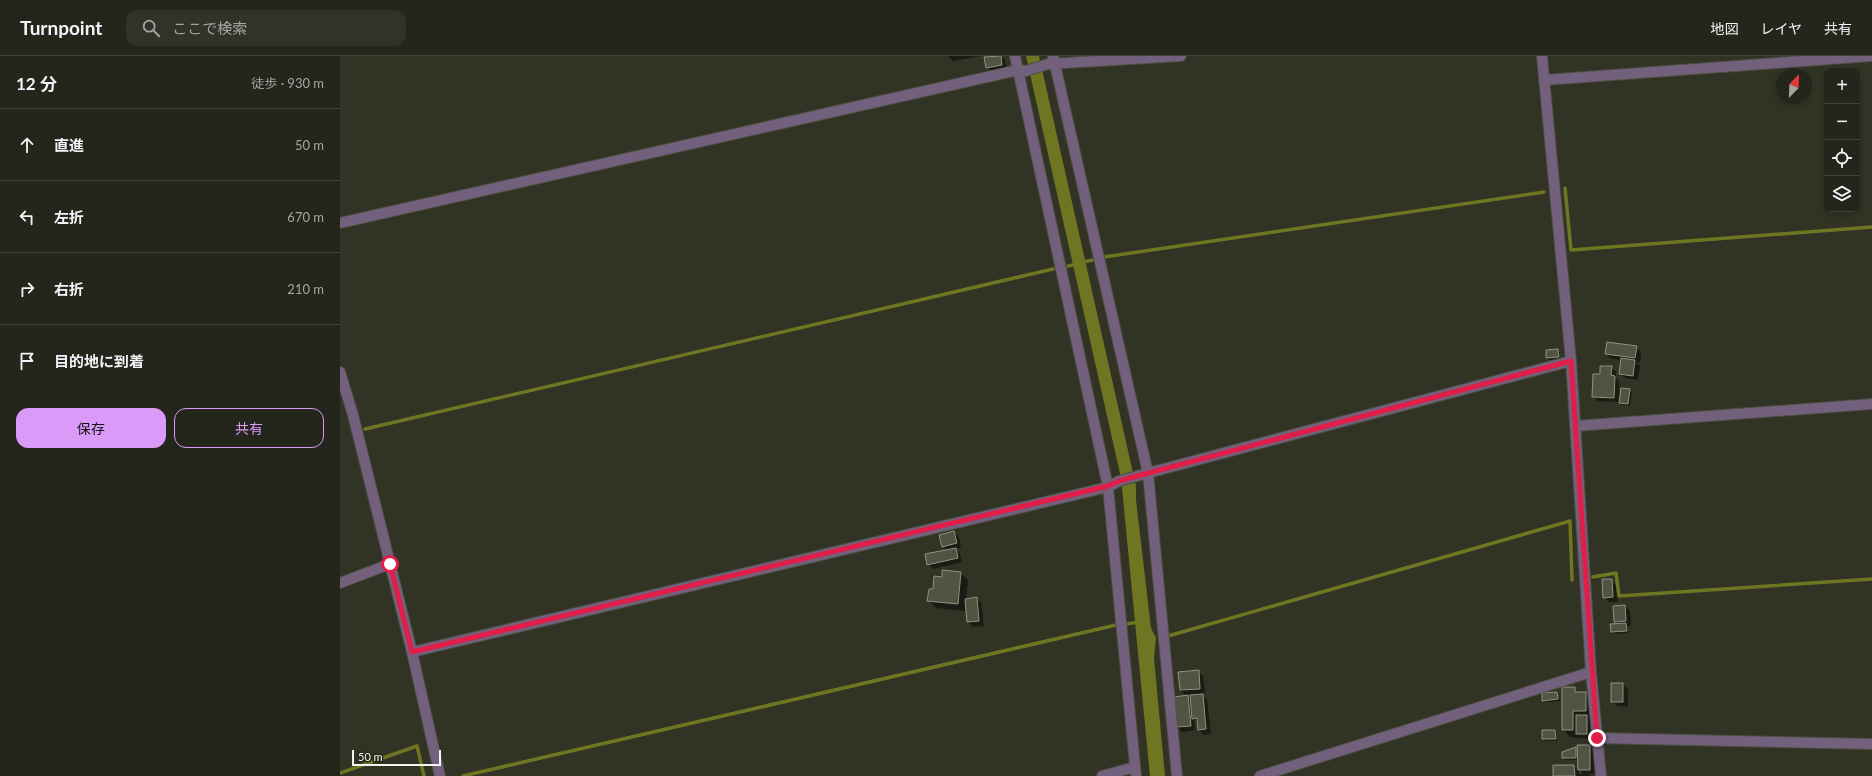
<!DOCTYPE html>
<html lang="ja">
<meta charset="utf-8">
<style>
:root{--surface:#25261b;--page:#313228;--text:#f1f3f6;--muted:#a3a5a3;--line:#42433a;--accent:#d99af8}
body{margin:0;font-family:Lato,"Noto Sans JP",sans-serif;background:var(--page);color:var(--text)}
.controls{position:absolute;right:12px;top:12px;display:grid;overflow:hidden;border-radius:8px;box-shadow:0 2px 6px #0003}
.controls button{width:36px;height:36px;display:grid;place-items:center;padding:0;border:0;border-bottom:1px solid var(--line);background:var(--surface);color:var(--text);font:20px sans-serif}
.compass{position:absolute;left:1436px;top:12px;width:36px;height:36px;border-radius:50%;background:var(--surface);box-shadow:0 2px 6px #0003;rotate:23deg}
.scale{position:absolute;left:12px;bottom:10px;width:89px;box-sizing:border-box;padding-left:4px;border:2px solid #f3f4eb;border-top:0;font-size:11px;line-height:14px;white-space:nowrap;color:#f3f4eb;-webkit-text-stroke:3px #27291a;paint-order:stroke}
.stop{position:absolute;width:12px;height:12px;margin:-9px;border:3px solid #e11d48;border-radius:50%;background:#fff}
.stop.end{background:#e11d48;border-color:#fff;box-shadow:0 1px 4px #0008}
.list{margin:0;padding:0;list-style:none}
h2{display:flex;justify-content:space-between;align-items:center;height:52px;margin:0;padding:0 16px;font-size:17px}
h2 small{font-size:13px;font-weight:400;color:var(--muted)}
.list li{display:grid;grid-template-columns:26px 1fr auto;gap:12px;align-items:center;box-sizing:border-box;height:72px;padding:0 16px;border-top:1px solid var(--line)}
.list b{display:block;font-size:15px;white-space:nowrap}
.list em{font-size:13px;font-style:normal;color:var(--muted)}
.actions{display:flex;gap:8px;padding:12px 16px}
.actions a{flex:1;padding:9px 0;border:1px solid var(--accent);border-radius:12px;text-align:center;font-size:14px;color:var(--accent)}
.actions .main{background:var(--accent);color:#111}
.icon{flex:none;width:22px;height:22px;fill:none;stroke:currentColor;stroke-width:2;stroke-linecap:round;stroke-linejoin:round}
.map{position:relative;flex:none;width:1532px;height:720px;overflow:hidden}
header{display:flex;align-items:center;gap:24px;box-sizing:border-box;height:56px;padding:0 20px;background:var(--surface);border-bottom:1px solid var(--line)}
header strong{font-size:19px}
nav{display:flex;gap:22px;margin-inline-start:auto;font-size:14px}
.search{width:280px;height:36px;background:var(--page);display:flex;align-items:center;gap:10px;box-sizing:border-box;padding:0 14px;border-radius:12px;color:var(--muted);font-size:15px}
main{display:flex}
aside{flex:1;background:var(--surface)}
.map>svg:first-child{display:block}
.water{fill:#6f7621}
.shadow{fill:#0007;fill-rule:evenodd}
.lines{fill:none;stroke-linecap:round;stroke-linejoin:round}
.stream{stroke:#6f7621;stroke-width:3.5}
.building{fill:#515343;stroke:#919382}
.street-casing{stroke:#4c4e40;stroke-width:12}
.street{stroke:#73607c;stroke-width:10}
.route{stroke:#e11d48;stroke-width:5}
</style>
<header>
<strong>Turnpoint</strong>
<div class="search"><svg class="icon" aria-label="search" viewBox="0 0 24 24"><circle cx="10" cy="10" r="6"/><path d="M15 15l6 6"/></svg>ここで検索</div>
<nav><a>地図</a><a>レイヤ</a><a>共有</a></nav>
</header>
<main>
<aside>
<h2>12 分<small>徒歩 · 930 m</small></h2>
<ul class="list">
<li><svg class="icon" aria-label="ahead" viewBox="0 0 24 24"><path d="M12 20V5M6 11l6-6 6 6"/></svg><div><b>直進</b></div><em>50 m</em></li>
<li><svg class="icon" aria-label="left" viewBox="0 0 24 24"><path d="M17 20v-9H6M10 6l-5 5 5 5"/></svg><div><b>左折</b></div><em>670 m</em></li>
<li><svg class="icon" aria-label="right" viewBox="0 0 24 24"><path d="M7 20v-9h11M14 6l5 5-5 5"/></svg><div><b>右折</b></div><em>210 m</em></li>
<li><svg class="icon" aria-label="arrive" viewBox="0 0 24 24"><path d="M6 21V4h12l-3 4 3 4H6"/></svg><div><b>目的地に到着</b></div></li>
</ul>
<div class="actions"><a class="main">保存</a><a>共有</a></div>
</aside>
<div class="map">
<svg width="1532" height="720" viewBox="0 0 1532 720">
<rect width="100%" height="100%" fill="#313324"/>
<path class="water" d="M686 0H699L796 430V444L811 572 816 582 814 602 825 720H810L781 422Z"/>
<g class="shadow">
<path d="M608 0H641L613 5Z"/>
<path d="M661 0 665 4 667 14 652 16 647 11 646 2Z"/>
<path d="M1296 291 1301 296 1300 307 1295 306 1300 310 1298 324 1285 322 1280 317 1281 304 1271 303 1266 298Z"/>
<path d="M1218 294 1220 296V303L1209 304 1207 302Z"/>
<path d="M1271 311 1276 316V322L1279 325V341L1289 334 1292 336 1290 350 1282 349 1279 346 1258 345 1253 340 1261 319Z"/>
<path d="M614 476 619 481 621 492 616 493 620 498 622 506 593 513 588 508 607 495 603 490Z"/>
<path d="M620 517 628 524 626 544 636 542 641 547 644 570 633 571 628 566 626 548 625 555 596 552 588 544 602 522Z"/>
<path d="M1271 524 1276 529 1278 546H1269L1264 541Z"/>
<path d="M1285 550 1290 555 1291 570H1288V577L1274 578 1272 576 1278 569 1275 566Z"/>
<path d="M858 615 863 620 865 637H861L867 644 871 678 864 679 859 674 858 667 854 663 855 674 842 676 838 671 847 640 840 634ZM851 638 852 644 846 639Z"/>
<path d="M1283 628 1288 633V651L1277 650 1272 645Z"/>
<path d="M1234 632 1238 637H1246L1253 644V662H1249L1252 664V683L1230 681 1223 673Z"/>
<path d="M1217 637 1220 645 1205 646 1203 644Z"/>
<path d="M1215 675 1217 677V685H1206L1203 683Z"/>
<path d="M1250 690 1255 695V718H1249L1251 720H1214L1234 710 1239 715V704H1225L1223 702 1235 692 1239 695ZM1239 713 1243 718H1239Z"/>
</g>
<g class="lines">
<g class="stream">
<path d="M1225 132 1231 194 1532 171"/>
<path d="M764 201 1204 136"/>
<path d="M743 206 753 204"/>
<path d="M728 210 737 208"/>
<path d="M25 373 713 213"/>
<path d="M1253 521 1276 517 1279 540 1532 523"/>
<path d="M786 568 799 566"/>
<path d="M828 580 1230 465 1232 524"/>
<path d="M0 717 77 690 84 720"/>
<path d="M123 720 776 569"/>
</g>
</g>
<g class="building">
<path d="M661 0 662 9 646 12 644 1Z"/>
<path d="M1267 286 1297 290 1295 302 1265 298Z"/>
<path d="M1218 293 1219 301 1206 302V294Z"/>
<path d="M1281 302 1295 304 1293 320 1279 318Z"/>
<path d="M1260 310H1272L1271 319 1275 320 1274 342 1252 341 1253 318H1260Z"/>
<path d="M1281 332 1290 333 1288 348 1279 347Z"/>
<path d="M614 475 617 487 602 491 599 479Z"/>
<path d="M616 492 618 502 587 509 585 498Z"/>
<path d="M602 514 621 516 618 548 587 545 589 533H593L594 520 602 521Z"/>
<path d="M1262 523H1272L1273 541 1263 542Z"/>
<path d="M637 541 639 565 627 566 625 543Z"/>
<path d="M1285 549 1286 565 1274 566 1273 550Z"/>
<path d="M1286 567 1287 575 1271 576 1270 568Z"/>
<path d="M859 614 860 633 840 634 838 616Z"/>
<rect x="1271" y="627" width="12" height="19"/>
<path d="M1222 631H1235V636H1246V655H1233V674H1222Z"/>
<path d="M1217 636 1218 643 1202 645V637Z"/>
<path d="M863 638 866 673 858 674 857 662 852 663 850 639Z"/>
<path d="M848 639 851 670 837 671 834 641Z"/>
<rect x="1236" y="659" width="11" height="19"/>
<path d="M1202 674H1215L1216 683H1202Z"/>
<path d="M1237 689H1250V714H1238Z"/>
<path d="M1236 691V702H1222V696Z"/>
<path d="M1213 709H1234L1235 720H1213Z"/>
</g>
<g class="lines">
<g class="street-casing">
<g id="street">
<path d="M675 0 768 431 796 720"/>
<path d="M713 0 808 417 837 720"/>
<path d="M1202 0 1231 305 1251 616 1261 720"/>
<path d="M1204 24 1532 0"/>
<path d="M0 167 678 14 686 15 708 8 841 0"/>
<path d="M0 316 13 359 72 596 100 720"/>
<path d="M1235 370 1532 348"/>
<path d="M0 527 50 508"/>
<path d="M72 596 768 431 779 425 808 417 1231 305"/>
<path d="M1257 682 1532 688"/>
<path d="M762 720 795 711"/>
<path d="M920 720 1251 616"/>
</g>
</g>
<use href="#street" class="street"/>
</g>
<g class="lines">
<path class="route" d="M50 508 72 596 768 430 779 425 801 419 1231 305 1257 682"/>
</g>
</svg>
<div class="controls">
<button>+</button>
<button>−</button>
<button><svg class="icon" aria-label="locate" viewBox="0 0 24 24"><circle cx="12" cy="12" r="6"/><path d="M12 2v4M12 18v4M2 12h4M18 12h4"/></svg></button>
<button><svg class="icon" aria-label="layers" viewBox="0 0 24 24"><path d="M12 4l9 5-9 5-9-5zM3 14l9 5 9-5"/></svg></button>
</div>
<svg class="compass" viewBox="-18 -18 36 36"><path d="M0-13l5 13h-10z" fill="#e53935"/><path d="M0 13l5-13h-10z" fill="#a3a5a3"/></svg>
<div class="scale">50 m</div>
<div class="stop" style="left:50px;top:508px"></div>
<div class="stop end" style="left:1257px;top:682px"></div>
</div>
</main>
